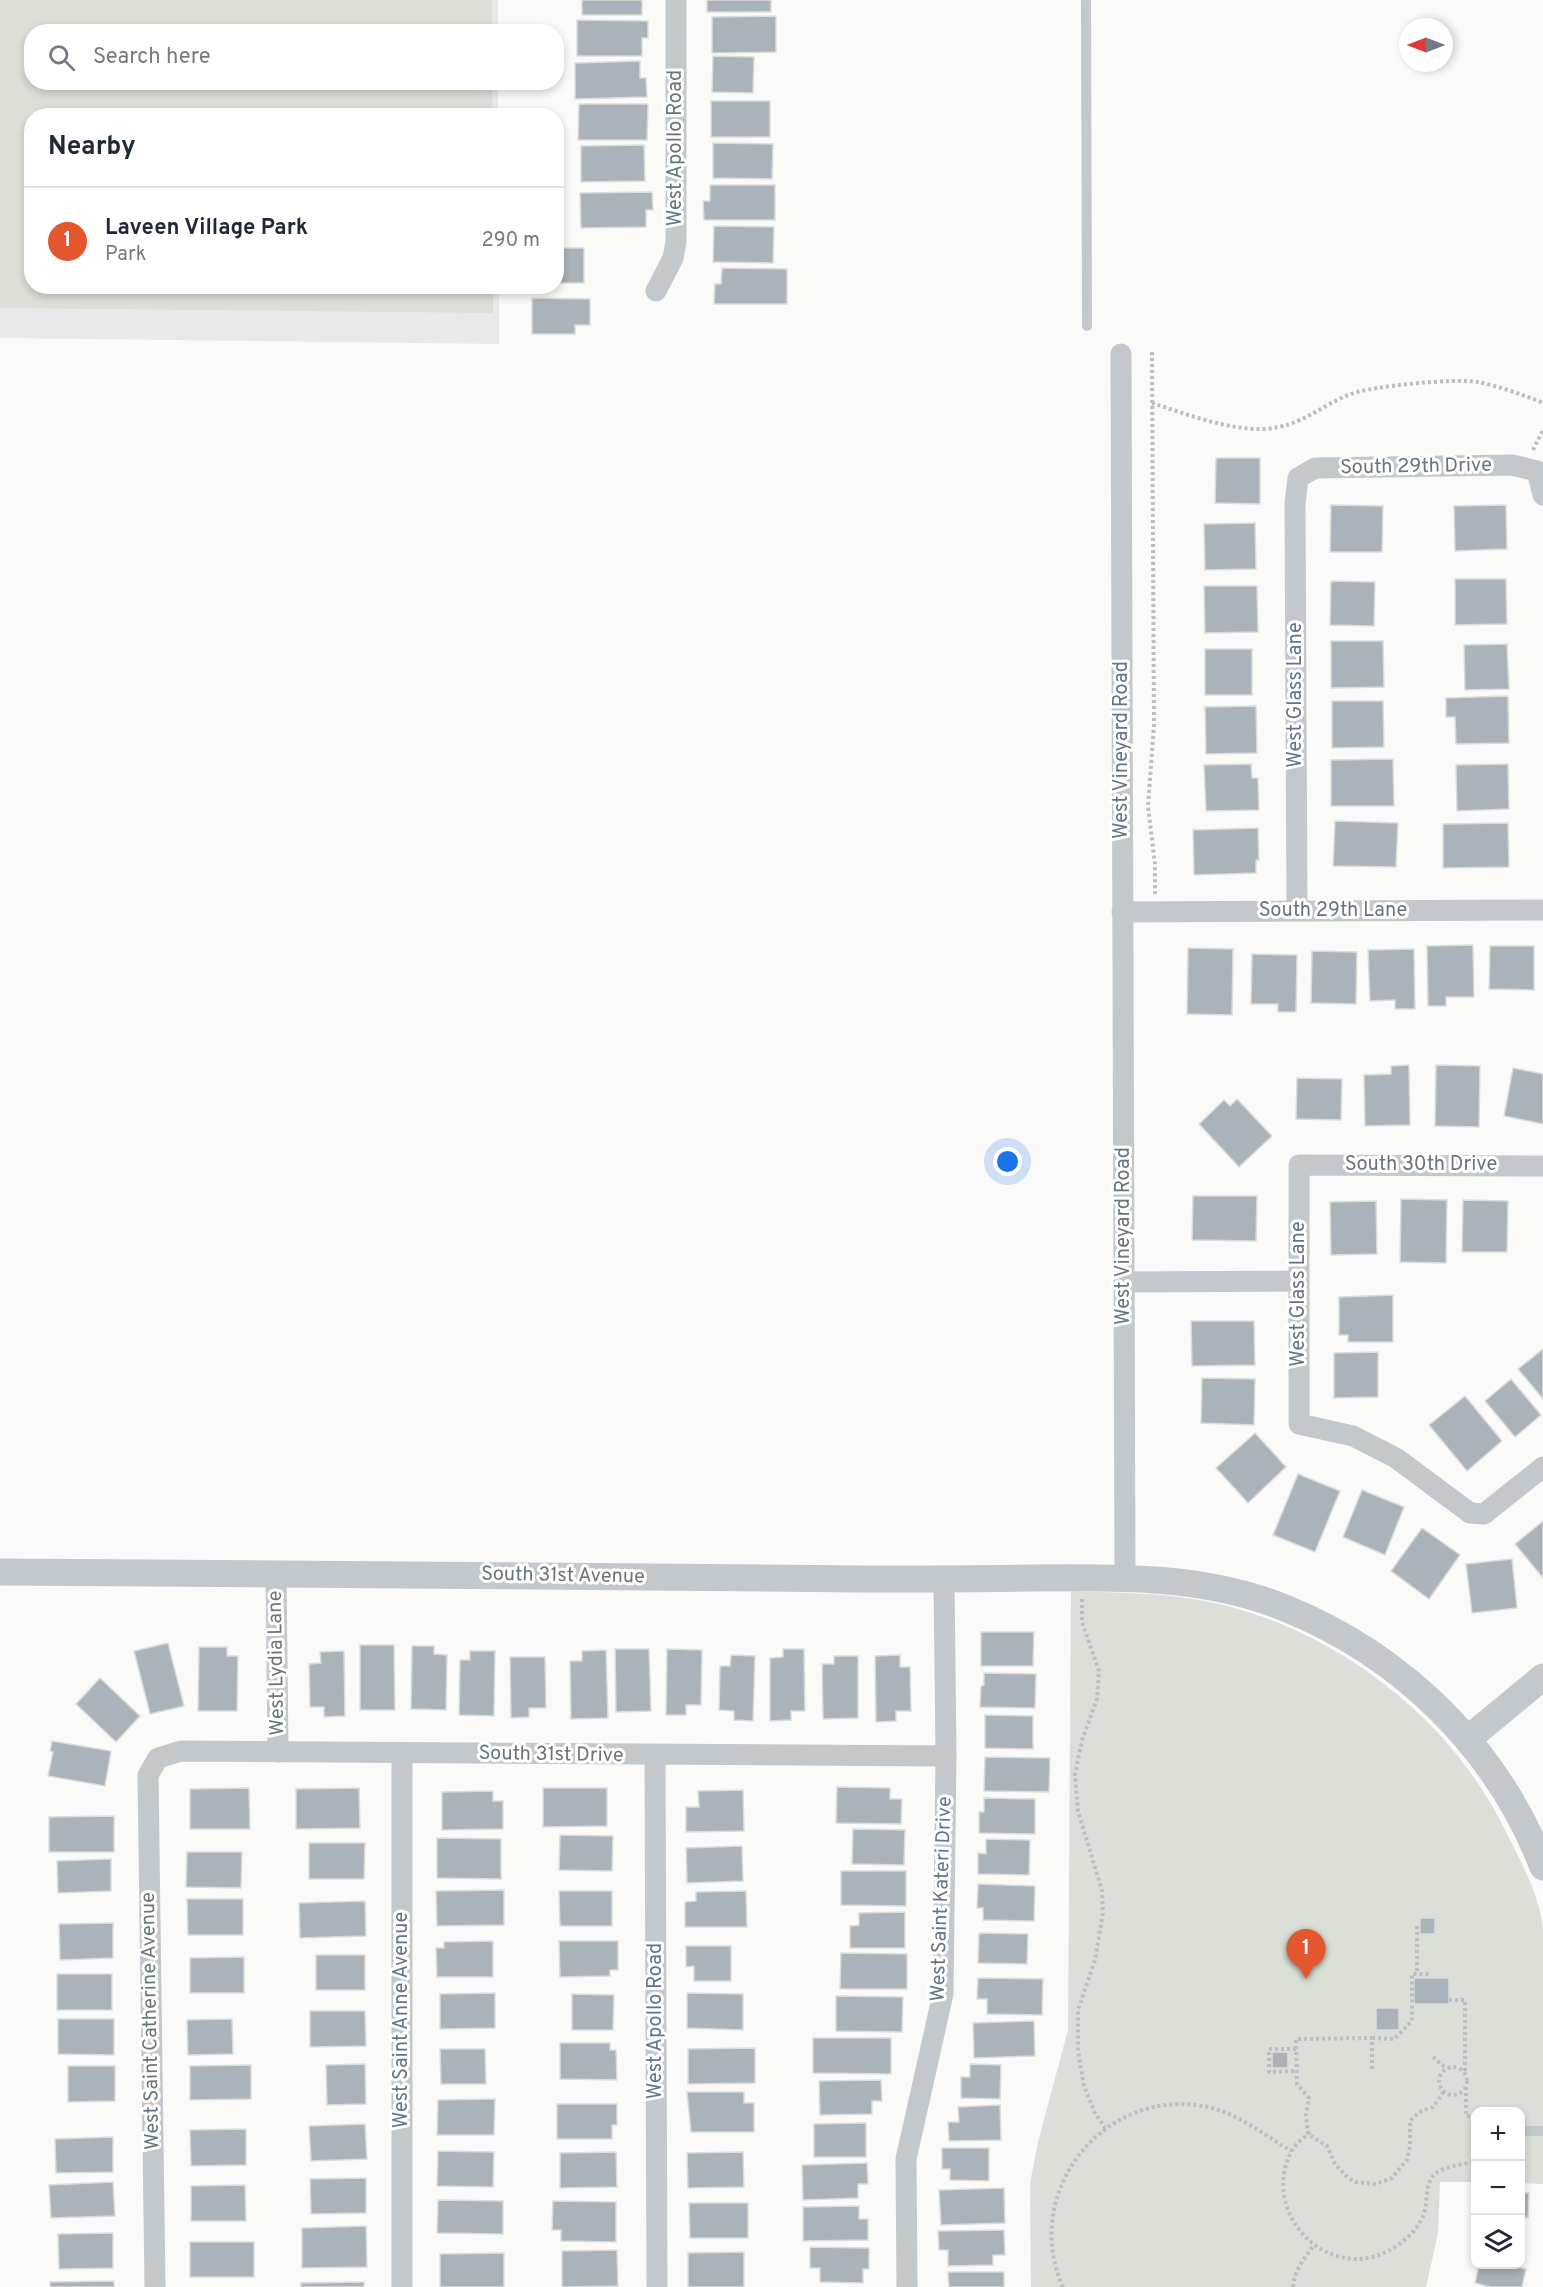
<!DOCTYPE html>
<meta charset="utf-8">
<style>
:root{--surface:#fff;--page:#f2f2f3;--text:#1f2937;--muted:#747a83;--line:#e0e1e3;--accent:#e4572e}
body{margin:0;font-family:Overpass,sans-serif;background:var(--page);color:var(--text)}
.controls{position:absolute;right:18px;bottom:18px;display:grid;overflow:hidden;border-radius:12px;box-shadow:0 3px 9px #0003}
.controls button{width:54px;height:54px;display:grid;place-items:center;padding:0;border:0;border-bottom:2px solid var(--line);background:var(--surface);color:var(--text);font:30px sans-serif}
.compass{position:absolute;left:1399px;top:18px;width:54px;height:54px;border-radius:50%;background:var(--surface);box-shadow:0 3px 9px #0003;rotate:270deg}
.you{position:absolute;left:1008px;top:1162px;width:21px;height:21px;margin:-15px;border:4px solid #fff;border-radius:50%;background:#1a73e8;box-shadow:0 0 0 9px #1a73e833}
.badge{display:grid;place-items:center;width:39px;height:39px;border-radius:50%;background:var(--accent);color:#fff;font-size:20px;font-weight:700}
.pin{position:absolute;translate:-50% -50px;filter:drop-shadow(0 2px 3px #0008)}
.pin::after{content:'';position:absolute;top:32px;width:21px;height:18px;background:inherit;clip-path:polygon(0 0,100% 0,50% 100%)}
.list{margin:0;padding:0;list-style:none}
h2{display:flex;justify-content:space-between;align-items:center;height:78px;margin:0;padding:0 24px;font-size:26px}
h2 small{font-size:20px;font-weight:400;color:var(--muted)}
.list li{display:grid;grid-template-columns:39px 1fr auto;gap:18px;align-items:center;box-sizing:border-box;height:108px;padding:0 24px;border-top:2px solid var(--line)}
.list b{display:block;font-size:22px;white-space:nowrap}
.list p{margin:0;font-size:20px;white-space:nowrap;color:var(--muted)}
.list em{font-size:20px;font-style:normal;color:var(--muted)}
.icon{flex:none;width:33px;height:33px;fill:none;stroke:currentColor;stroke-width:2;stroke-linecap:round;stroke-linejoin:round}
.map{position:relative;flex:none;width:1543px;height:2287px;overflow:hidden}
.search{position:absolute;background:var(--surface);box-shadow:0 3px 9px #0003;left:24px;top:24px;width:540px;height:66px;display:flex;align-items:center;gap:15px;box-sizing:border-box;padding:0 21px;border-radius:24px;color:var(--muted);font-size:22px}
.panel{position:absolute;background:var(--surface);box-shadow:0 3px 9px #0003;left:24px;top:108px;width:540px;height:186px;border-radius:24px}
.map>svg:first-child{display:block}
.built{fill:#e8e9e9}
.green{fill:#dadfd7}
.building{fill:#aab3b9;stroke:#dcdcda;stroke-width:1.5}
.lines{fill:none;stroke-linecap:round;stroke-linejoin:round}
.path{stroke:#bbbfc2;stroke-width:4;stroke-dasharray:3 3;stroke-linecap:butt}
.service{stroke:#c3c8cc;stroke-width:10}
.minor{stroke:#c3c8cc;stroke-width:21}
.tertiary{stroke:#c3c8cc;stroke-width:27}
.labels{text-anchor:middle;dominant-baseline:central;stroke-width:6;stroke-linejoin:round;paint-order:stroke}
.street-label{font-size:20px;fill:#657683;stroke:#fff}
</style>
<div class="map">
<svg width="1543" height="2287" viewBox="0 0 1543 2287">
<rect width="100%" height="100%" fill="#fafaf8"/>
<path class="built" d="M0 0H498V31L32 32V82L498 83V115L32 116V286L499 287V344L0 338Z"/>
<g class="green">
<path d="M0 0H492V31L32 32V82L492 83 493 115 32 116V286L493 287V313L0 308Z"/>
<path d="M1071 1591C1111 1593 1153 1592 1193 1599 1322 1619 1447 1712 1504 1828 1519 1857 1540 1896 1543 1929 1543 1956 1543 1984 1543 2011 1543 2069 1543 2126 1543 2184L1521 2183 1520 2112H1476L1475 2182H1440L1438 2233 1426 2287H1031L1030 2183 1038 2142 1068 2030Z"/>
</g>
<g class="building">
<rect x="582" y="0" width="60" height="15"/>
<rect x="707" y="0" width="64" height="12"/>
<path d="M776 16V52L712 53V17Z"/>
<path d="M577 20 648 21V38H642V56H577Z"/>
<path d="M713 56 754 57 753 93 712 92Z"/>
<path d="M640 61V78H646L647 97 575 99V63Z"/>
<rect x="711" y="101" width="59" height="36"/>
<path d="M579 104H648L647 140H578Z"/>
<path d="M713 143 773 144 772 179 713 178Z"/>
<path d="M644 145 645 181 581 182V146Z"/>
<path d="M710 185H775V220H704L703 201H710Z"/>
<path d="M652 192 653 210H646V227L581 228 580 193Z"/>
<path d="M714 226 774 227 773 263 713 262Z"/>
<rect x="556" y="248" width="28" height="35"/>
<path d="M722 268 787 269V304H714L715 284H721Z"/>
<path d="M532 298 590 299V325H575V334H532Z"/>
<path d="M1216 458H1260V504L1215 503Z"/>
<path d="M1331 505 1383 506 1382 552H1330Z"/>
<path d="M1506 505 1507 549 1455 551 1454 506Z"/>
<path d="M1255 523 1256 569 1205 570 1204 524Z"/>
<path d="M1455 579H1506L1507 624 1455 625Z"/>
<path d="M1331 581 1375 582 1374 626 1330 625Z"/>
<path d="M1204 586H1257L1258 632 1205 633Z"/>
<path d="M1331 641H1383L1384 687 1331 688Z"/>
<path d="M1507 644 1509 689 1465 690 1464 645Z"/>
<rect x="1205" y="649" width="47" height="46"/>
<path d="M1508 696 1509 743 1456 744 1455 717H1446V698Z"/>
<path d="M1332 701H1383L1384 747 1332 748Z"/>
<path d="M1256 706 1257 753 1206 754 1205 707Z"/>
<path d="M1393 759 1394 806H1331V760Z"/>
<path d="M1251 764 1252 778H1258L1259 810 1206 811 1204 765Z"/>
<path d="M1508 764 1509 809 1457 811 1456 765Z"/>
<path d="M1335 821 1398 823 1396 867 1333 866Z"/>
<path d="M1508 823 1509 867 1443 868V824Z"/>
<path d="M1258 828 1259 860H1256V873L1194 875 1193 830Z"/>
<path d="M1473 945 1474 997H1446V1006H1428L1427 946Z"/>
<path d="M1490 946H1534V990L1489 989Z"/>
<path d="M1188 948 1233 949 1232 1015 1187 1014Z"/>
<path d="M1414 949 1415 1009H1395V1000L1370 1001 1368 950Z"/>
<path d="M1312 951 1357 952 1356 1004 1311 1003Z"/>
<path d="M1252 954 1297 955 1296 1012H1278V1004H1251Z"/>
<path d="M1409 1065 1410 1125 1365 1126 1364 1075 1391 1074V1066Z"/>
<path d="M1436 1065 1480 1066 1479 1127 1435 1126Z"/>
<path d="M1513 1068 1543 1074V1124L1504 1116Z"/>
<path d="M1297 1078 1342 1079 1341 1120 1296 1119Z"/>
<path d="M1237 1099 1272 1136 1239 1167 1199 1124 1224 1100 1230 1106Z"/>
<path d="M1193 1196H1257L1256 1241 1192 1240Z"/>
<path d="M1401 1199 1447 1200 1446 1263 1400 1262Z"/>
<path d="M1463 1200 1508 1201 1507 1252H1462Z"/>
<path d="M1376 1201 1377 1254 1331 1255 1330 1202Z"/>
<path d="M1393 1295V1342H1348V1335H1339V1297Z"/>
<path d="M1191 1321H1254L1255 1365 1192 1366Z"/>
<path d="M1543 1349V1399L1518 1369Z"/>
<path d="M1378 1352V1397L1334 1398V1353Z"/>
<path d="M1202 1378 1255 1379 1254 1425 1201 1423Z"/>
<path d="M1511 1379 1541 1415 1515 1437 1485 1401Z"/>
<path d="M1465 1396 1502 1441 1467 1471 1429 1425Z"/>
<path d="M1255 1433 1286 1467 1248 1503 1216 1468Z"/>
<path d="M1298 1474 1340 1491 1315 1552 1273 1535Z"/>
<path d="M1362 1490 1404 1507 1385 1555 1343 1537Z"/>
<path d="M1543 1521V1578L1515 1544Z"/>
<path d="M1422 1528 1460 1555 1429 1599 1391 1571Z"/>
<path d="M1512 1559 1517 1608 1472 1613 1466 1564Z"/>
<path d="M981 1632H1034L1033 1666H981Z"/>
<path d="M168 1643 184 1706 150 1714 134 1651Z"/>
<path d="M360 1645H394L395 1710H360Z"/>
<path d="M412 1646H434V1654L447 1655 446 1710 411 1709Z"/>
<path d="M199 1647H227V1656H238L237 1711H198Z"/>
<path d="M615 1649H649L651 1711 616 1712Z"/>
<path d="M667 1649 702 1650 701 1705H686V1715H666Z"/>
<path d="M783 1649H804L805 1711H791V1720L770 1721V1658L783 1657Z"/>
<path d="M606 1650 608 1718 571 1719 570 1661H582V1651Z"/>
<path d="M344 1651 345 1716 324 1717V1707H310L309 1664 321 1663 320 1652Z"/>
<path d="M470 1651H495L494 1716 459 1715 460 1660H470Z"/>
<path d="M731 1655 755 1656 753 1721 734 1720V1711L719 1710 720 1666H730Z"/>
<path d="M900 1655V1667H910L911 1711H896V1721L876 1722 875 1656Z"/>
<path d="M834 1656H858V1718L823 1719 822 1664H834Z"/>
<path d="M510 1657H545L546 1708H529V1717L511 1718Z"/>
<path d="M984 1673 1036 1674 1035 1708 980 1707 981 1686 984 1685Z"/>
<path d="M100 1678 140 1716 116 1742 76 1704Z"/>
<path d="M985 1715 1033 1716V1749L985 1748Z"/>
<path d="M52 1741 111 1751 105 1786 48 1776 53 1752 50 1751Z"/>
<path d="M985 1757 1050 1758 1049 1792 984 1791Z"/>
<path d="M837 1787 890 1788V1799H902L901 1824 836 1823Z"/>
<path d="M249 1788 250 1829H190V1789Z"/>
<path d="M359 1788 360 1828 296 1829V1789Z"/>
<path d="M543 1788H607V1826L543 1827Z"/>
<path d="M743 1790 744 1831 686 1832V1807H699L698 1791Z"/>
<path d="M493 1791V1801H503V1829L442 1830V1792Z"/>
<path d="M984 1798 1035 1799V1834L979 1833V1812H984Z"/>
<path d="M114 1816V1852H49V1817Z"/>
<path d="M853 1829 905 1830 904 1865 852 1864Z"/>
<path d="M560 1835 613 1836 612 1871 559 1870Z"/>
<path d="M437 1838 501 1839V1879L437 1878Z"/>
<path d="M986 1839 1030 1840 1029 1875 978 1874V1853L986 1854Z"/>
<path d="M309 1843H365L364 1879H309Z"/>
<path d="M742 1846 743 1881 687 1883 686 1848Z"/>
<path d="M187 1852H242L241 1888 186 1887Z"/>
<path d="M111 1859V1891L58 1893 57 1861Z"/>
<path d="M841 1871H906V1906L841 1905Z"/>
<path d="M978 1884 1035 1886 1034 1921 983 1920V1908H977Z"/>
<path d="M504 1890V1925L437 1926 436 1891Z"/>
<path d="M559 1891H612V1926H560Z"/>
<path d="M746 1891 747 1927H685V1902L696 1901V1892Z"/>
<path d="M187 1899H243V1935H188Z"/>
<path d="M365 1901 366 1936 300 1938 299 1903Z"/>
<path d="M905 1912V1948H850V1926L859 1925V1913Z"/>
<rect x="1420" y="1918" width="15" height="16"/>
<path d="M113 1923V1958L60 1960 59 1924Z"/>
<path d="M979 1933 1028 1934 1027 1964 978 1963Z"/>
<path d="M493 1941V1977H437L436 1948H444V1942Z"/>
<path d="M559 1941H618V1970H610V1976L560 1977Z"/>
<path d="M686 1946H731V1981H694V1966L686 1967Z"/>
<path d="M841 1953 907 1954V1989H840Z"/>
<rect x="316" y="1955" width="49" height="35"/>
<path d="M244 1957V1993H190V1958Z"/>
<rect x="57" y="1974" width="55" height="36"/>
<path d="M978 1978 1043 1979 1042 2015 987 2014V1999H977Z"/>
<rect x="1414" y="1978" width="35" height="26"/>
<path d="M495 1993V2028L440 2029V1994Z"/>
<path d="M687 1993 743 1994V2030L687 2028Z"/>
<path d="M572 1994 614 1995 613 2030H572Z"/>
<path d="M836 1996 903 1997 902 2032 836 2031Z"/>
<rect x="1376" y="2008" width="23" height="22"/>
<path d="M310 2011H365L366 2046 310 2047Z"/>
<path d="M58 2019H114V2055L58 2054Z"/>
<path d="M232 2019 233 2054 188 2055 187 2020Z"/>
<path d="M1034 2021 1035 2056 974 2058 973 2023Z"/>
<path d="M813 2038H891V2074L813 2073Z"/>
<path d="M560 2043H610V2050H616L617 2080 560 2079Z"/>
<path d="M755 2048V2083L688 2084V2049Z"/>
<path d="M440 2049H485L486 2084H441Z"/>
<rect x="1272" y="2052" width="16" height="16"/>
<path d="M365 2064 366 2104 327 2105 326 2065Z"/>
<path d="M970 2064 1001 2065 1000 2099 961 2098V2077H970Z"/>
<path d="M251 2065V2099L190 2100V2066Z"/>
<path d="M68 2066H115V2101L68 2102Z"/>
<path d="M881 2080 882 2101H872V2114L820 2115 819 2081Z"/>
<path d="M687 2092H744V2103H754V2132H691Z"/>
<path d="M495 2099 494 2135H437L438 2100Z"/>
<path d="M557 2104H617V2125H612V2139H557Z"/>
<path d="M1000 2105 1001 2140 949 2141 948 2122H959L958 2107Z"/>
<path d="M866 2123V2157H814V2124Z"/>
<path d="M365 2124 367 2159 311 2161 309 2126Z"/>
<path d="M246 2129V2165L191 2166 190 2130Z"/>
<path d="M113 2137V2172L56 2173 55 2139Z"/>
<path d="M942 2148H989V2181L950 2180V2169H942Z"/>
<path d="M438 2151 494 2152 493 2187 437 2186Z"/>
<path d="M616 2152 617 2187 560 2188V2153Z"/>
<path d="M743 2152 744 2187 688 2188 687 2153Z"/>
<path d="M867 2163 868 2184H858V2198L803 2200 802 2165Z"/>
<path d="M366 2178V2213L311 2214 310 2179Z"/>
<path d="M113 2182 115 2216 51 2218 49 2185Z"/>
<path d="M245 2185 246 2221H191V2186Z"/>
<path d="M1004 2188 1005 2223 941 2225 939 2190Z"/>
<path d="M1520 2193H1529L1528 2218 1520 2217Z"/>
<path d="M438 2200 503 2201V2234L437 2233Z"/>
<path d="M553 2201 616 2202V2242L561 2241V2230H552Z"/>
<path d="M689 2203H748V2238H690Z"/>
<path d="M859 2206V2219H868V2240L803 2241V2207Z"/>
<path d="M366 2226 367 2267 302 2268V2228Z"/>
<path d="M1004 2230 1005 2255H993V2265L948 2266V2250H939L938 2231Z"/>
<path d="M113 2233V2268L59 2269 58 2234Z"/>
<rect x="190" y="2242" width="64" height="35"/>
<path d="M810 2247 869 2248V2269H863V2283L820 2282V2268H810Z"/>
<path d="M617 2250 618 2286 562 2287V2251Z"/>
<path d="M744 2252V2287H688V2253Z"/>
<path d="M504 2253V2287H440V2254Z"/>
<path d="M1479 2264H1517L1516 2267 1526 2269 1522 2287H1490L1475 2283Z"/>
<path d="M948 2272H1004V2287H949Z"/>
<path d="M114 2281V2287H50V2282Z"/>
<path d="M364 2282V2287H301V2283Z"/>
</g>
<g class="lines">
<g class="path">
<path d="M1152 352 1154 725 1148 806 1155 864V894"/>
<path d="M1152 403C1186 414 1228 430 1263 429 1302 427 1319 406 1351 394 1372 386 1455 378 1478 382 1497 386 1525 395 1543 403"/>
<path d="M1533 450 1543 430"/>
<path d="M1082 1599V1622L1099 1671 1097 1699 1082 1740 1075 1775 1078 1811 1102 1891 1103 1913 1095 1960 1078 2010V2051L1084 2086 1095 2113 1105 2128"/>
<path d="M1417 1926V1974"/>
<path d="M1449 2000H1465V2075"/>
<path d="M1372 2038 1394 2039 1412 2021V1974H1431"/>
<path d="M1296 2049H1269V2072L1297 2071"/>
<path d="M1433 2057 1447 2069"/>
<circle cx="1453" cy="2081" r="14"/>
<path d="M1372 2069V2038L1296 2039 1297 2084 1309 2098 1306 2115 1308 2134 1327 2146 1335 2164 1348 2178 1356 2182 1376 2184 1392 2178 1407 2160 1410 2147V2121L1419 2112 1433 2107 1444 2091"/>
<path d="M1466 2087V2116H1476"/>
<path d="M1310 2132C1304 2138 1294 2145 1291 2152 1260 2213 1327 2283 1388 2251 1401 2245 1418 2230 1423 2216 1429 2203 1423 2184 1436 2173 1446 2166 1464 2164 1476 2162"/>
<path d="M1063 2287C1021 2194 1101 2089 1202 2106 1235 2111 1263 2134 1291 2151"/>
<path d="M1293 2287C1294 2271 1304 2259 1313 2246"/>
</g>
<g class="service">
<path d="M1086 0 1087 326"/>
<path d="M1520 2131H1543"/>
</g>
<g class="minor">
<path d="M656 291 673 258 676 242V0"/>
<path d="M1121 354 1125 1577"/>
<path d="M1297 911 1295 503 1298 478 1315 468 1512 465 1537 471 1543 495"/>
<path d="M1122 912 1543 910"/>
<path d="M1543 1166 1299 1165V1424L1353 1436 1396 1458 1470 1513 1484 1514 1543 1467"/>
<path d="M1124 1282 1298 1281"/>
<path d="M276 1574 278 1752"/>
<path d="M655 1756 657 2287"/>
<path d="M155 2287 148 1775 158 1758 181 1751 946 1756"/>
<path d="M402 2287V1753"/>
<path d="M907 2287 906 2159 943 1994 946 1756 944 1580"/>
</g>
<g class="tertiary">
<path d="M0 1572C287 1574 575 1576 862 1579 918 1579 973 1579 1029 1578 1115 1577 1204 1575 1285 1608 1403 1656 1497 1748 1543 1867"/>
<path d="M1468 1739 1543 1677"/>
</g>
</g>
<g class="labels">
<g class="street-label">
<text transform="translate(676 148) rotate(-90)">West Apollo Road</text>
<text transform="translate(1416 467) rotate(-1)">South 29th Drive</text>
<text transform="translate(1296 695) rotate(-90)">West Glass Lane</text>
<text transform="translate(1122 750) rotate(-90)">West Vineyard Road</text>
<text x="1333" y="911">South 29th Lane</text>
<text x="1421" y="1165">South 30th Drive</text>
<text transform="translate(1124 1236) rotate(-90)">West Vineyard Road</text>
<text transform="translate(1299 1294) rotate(-90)">West Glass Lane</text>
<text transform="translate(563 1576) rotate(1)">South 31st Avenue</text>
<text transform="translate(277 1663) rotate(-91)">West Lydia Lane</text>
<text transform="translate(551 1755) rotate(1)">South 31st Drive</text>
<text transform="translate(942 1899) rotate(-88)">West Saint Kateri Drive</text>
<text transform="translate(402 2020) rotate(-90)">West Saint Anne Avenue</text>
<text transform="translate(151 2021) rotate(-91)">West Saint Catherine Avenue</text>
<text transform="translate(656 2021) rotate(-90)">West Apollo Road</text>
</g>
</g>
</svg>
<div class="controls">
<button>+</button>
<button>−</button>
<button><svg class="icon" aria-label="layers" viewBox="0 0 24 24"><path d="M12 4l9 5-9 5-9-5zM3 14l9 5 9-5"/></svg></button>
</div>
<svg class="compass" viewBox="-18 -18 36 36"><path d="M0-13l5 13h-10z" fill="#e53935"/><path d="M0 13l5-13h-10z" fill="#747a83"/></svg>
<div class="you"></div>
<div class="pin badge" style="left:1306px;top:1979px">1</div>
<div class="search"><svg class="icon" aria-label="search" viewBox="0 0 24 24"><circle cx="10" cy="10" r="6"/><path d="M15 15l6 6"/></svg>Search here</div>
<section class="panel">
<h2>Nearby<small></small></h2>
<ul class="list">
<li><span class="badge">1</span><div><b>Laveen Village Park</b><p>Park</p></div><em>290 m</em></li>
</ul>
</section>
</div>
